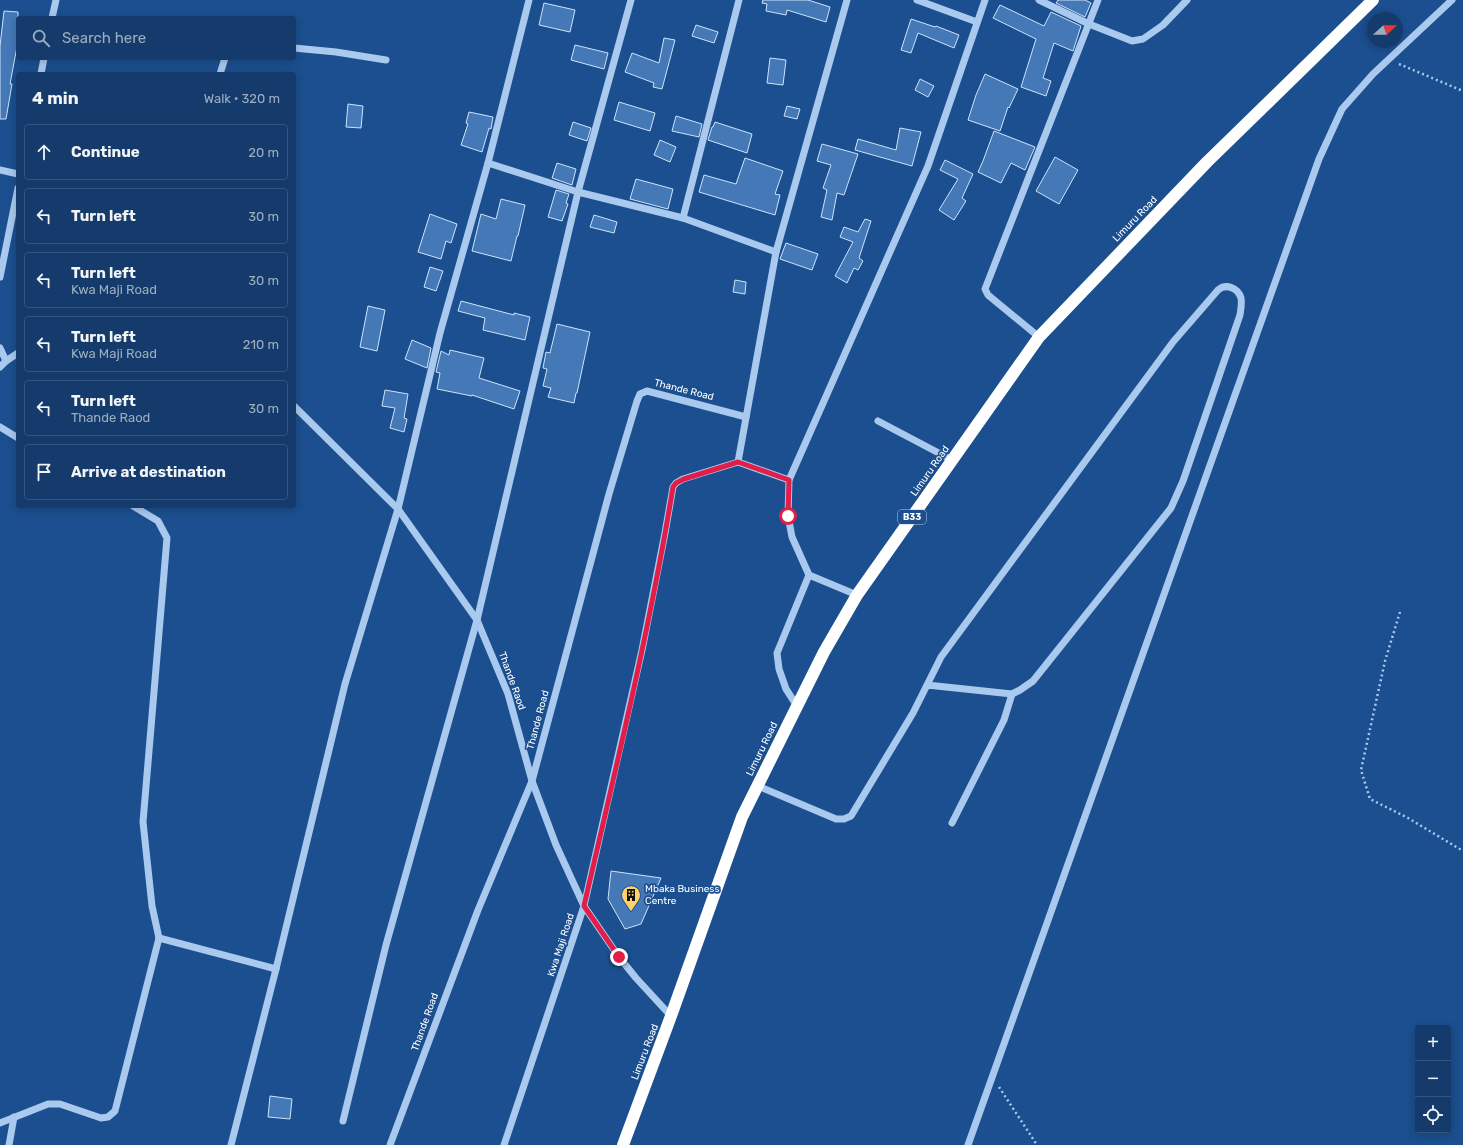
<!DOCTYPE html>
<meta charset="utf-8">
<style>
:root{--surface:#143b6b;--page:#1d4271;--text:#f1f3f6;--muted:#9dadc1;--line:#33557e}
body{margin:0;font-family:Rubik,sans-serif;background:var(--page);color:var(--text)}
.controls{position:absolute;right:12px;bottom:12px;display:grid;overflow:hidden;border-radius:4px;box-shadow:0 2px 10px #0003}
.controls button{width:36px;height:36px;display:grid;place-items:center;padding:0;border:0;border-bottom:1px solid var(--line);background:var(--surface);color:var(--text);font:20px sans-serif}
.compass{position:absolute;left:1367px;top:12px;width:36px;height:36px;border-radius:50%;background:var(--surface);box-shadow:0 2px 10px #0003;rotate:69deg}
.stop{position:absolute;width:12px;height:12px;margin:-9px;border:3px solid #e11d48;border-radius:50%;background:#fff}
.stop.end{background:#e11d48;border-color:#fff;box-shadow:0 1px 4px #0008}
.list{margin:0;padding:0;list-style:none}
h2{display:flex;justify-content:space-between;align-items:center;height:52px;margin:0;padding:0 16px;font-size:17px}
h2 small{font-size:13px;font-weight:400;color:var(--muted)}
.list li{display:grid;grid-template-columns:26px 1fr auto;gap:12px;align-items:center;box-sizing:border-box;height:56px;margin:0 8px 8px;padding:0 8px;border:1px solid var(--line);border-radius:4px}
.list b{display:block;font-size:15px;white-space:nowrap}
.list p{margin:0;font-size:13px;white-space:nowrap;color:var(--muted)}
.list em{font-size:13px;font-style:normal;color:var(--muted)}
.icon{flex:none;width:22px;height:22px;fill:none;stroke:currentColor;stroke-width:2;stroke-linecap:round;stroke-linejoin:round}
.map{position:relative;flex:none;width:1463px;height:1145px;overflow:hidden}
.search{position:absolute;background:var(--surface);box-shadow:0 2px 10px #0003;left:16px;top:16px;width:280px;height:44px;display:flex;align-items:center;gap:10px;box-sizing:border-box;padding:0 14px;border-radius:4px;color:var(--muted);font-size:15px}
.panel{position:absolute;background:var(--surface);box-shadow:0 2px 10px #0003;left:16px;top:72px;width:280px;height:436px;border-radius:4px}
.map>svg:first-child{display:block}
.building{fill:#4478b7;stroke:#cfe3fa}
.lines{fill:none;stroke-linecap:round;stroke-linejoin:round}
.path{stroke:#a9c9ee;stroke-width:2.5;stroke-dasharray:2 3;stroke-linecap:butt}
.minor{stroke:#a9c9ee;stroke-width:7}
.highway{stroke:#fff;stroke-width:12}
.route{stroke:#e11d48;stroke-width:5}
.labels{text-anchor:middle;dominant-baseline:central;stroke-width:3.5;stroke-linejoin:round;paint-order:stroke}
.shield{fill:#1b4f8f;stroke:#bbcadd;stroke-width:1}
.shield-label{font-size:9px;font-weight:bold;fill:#fff}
.street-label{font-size:10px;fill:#fff;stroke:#1b4f8f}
.poi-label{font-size:10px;fill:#fff;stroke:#1b4f8f;text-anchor:start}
</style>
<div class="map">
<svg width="1463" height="1145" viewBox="0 0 1463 1145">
<rect width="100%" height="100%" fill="#1b4f8f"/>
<g class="building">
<path d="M763 0H808L830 7 826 22 787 10 786 15 766 11 767 4 762 3Z"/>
<path d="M1058 0H1085L1091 3 1085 17 1056 3Z"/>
<path d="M544 3 575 10 570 32 539 25Z"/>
<path d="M1000 5 1044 26 1051 12 1081 26 1073 51 1054 43 1043 78 1051 81 1046 96 1021 87 1036 39 993 18Z"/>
<path d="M4 11 18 12V41L10 84H12L6 119H0V46Z"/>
<path d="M911 19 935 27 936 26 959 35 954 48 918 33 911 53 901 50Z"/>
<path d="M696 25 718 32 714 43 692 36Z"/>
<path d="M664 38 675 40 662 89 653 87 654 83 625 72 632 53 659 63Z"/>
<path d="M575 45 608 53 604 69 571 60Z"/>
<path d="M770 58 786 60 783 85 767 83Z"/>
<path d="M985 74 1018 89 1009 108 1008 107 1000 131 968 120 976 95Z"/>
<path d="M920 79 934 86 928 97 915 90Z"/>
<path d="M619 102 655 113 650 131 614 120Z"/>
<path d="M348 104 363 106 361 128 346 127Z"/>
<path d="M787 106 800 109 797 119 784 116Z"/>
<path d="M469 112 493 117 491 129 489 128 482 152 461 145 468 124 466 123Z"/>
<path d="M676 116 702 124 699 137 672 131Z"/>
<path d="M573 122 591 128 587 141 569 135Z"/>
<path d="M715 122 752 134 747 153 708 140 712 127H713Z"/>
<path d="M900 128 921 132 912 166 855 150 858 139 896 150Z"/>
<path d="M994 131 1035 147 1025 170 1011 163 1001 183 978 172 983 161Z"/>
<path d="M660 140 676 147 670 162 654 155Z"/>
<path d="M822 144 858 154 844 195 837 193 832 220 821 217 827 190 823 188 831 165 817 161Z"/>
<path d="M1055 157 1078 170 1059 204 1036 191Z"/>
<path d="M745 158 783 171 775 194 780 195 775 215 699 192 704 175 736 184Z"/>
<path d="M945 160 973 174 962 198 966 201 954 220 939 210 958 179 940 170Z"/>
<path d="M557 163 576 169 572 185 552 178Z"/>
<path d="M636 179 673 189 668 209 630 199Z"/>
<path d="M556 190 569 194 566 203 568 204 562 221 548 217Z"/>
<path d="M501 199 525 205 518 236H517L511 261 472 251 481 214 496 219Z"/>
<path d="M430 214 457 224 451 243 446 241 441 259 418 252Z"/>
<path d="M594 215 617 222 614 233 590 227Z"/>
<path d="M865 219 871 221 859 258 863 261 858 270 854 268 847 283 835 276 853 242 840 237 844 227 858 232Z"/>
<path d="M786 243 818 254 812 270 780 259Z"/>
<path d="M430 267 443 271 436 291 424 287Z"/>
<path d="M735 280 746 282 745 294 733 292Z"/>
<path d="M461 301 514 315V313L530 317 525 340 483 330 485 318 458 311Z"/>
<path d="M368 306 385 310 377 351 360 347Z"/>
<path d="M557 324 590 332 577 393H576L574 403 548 397 551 388 543 386 547 369 543 368 546 352 550 353Z"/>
<path d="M412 340 431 348 427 368 405 359Z"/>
<path d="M450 350 484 358 479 378 520 391 514 409 472 395V396L437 389 440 373 436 372 441 351 449 355Z"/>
<path d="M385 390 408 394 404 418 407 419 404 432 390 428 395 408 382 406Z"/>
<path d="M611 871 661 878 641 924 625 929 608 899Z"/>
<path d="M270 1096 292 1099 290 1119 268 1117Z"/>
</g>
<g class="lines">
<g class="path">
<path d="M1399 64 1463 91"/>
<path d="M1400 612 1385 661 1361 770 1370 799 1408 818 1463 851"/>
<path d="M999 1087 1037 1145"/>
</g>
<g class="minor">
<path d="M917 0 977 22"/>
<path d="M1039 0 1089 24 1132 41 1143 39 1163 25 1187 0"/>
<path d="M52 18 56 0"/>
<path d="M294 48 336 52 386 60"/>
<path d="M41 74 44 58"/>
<path d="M220 74 225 58"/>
<path d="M488 163 578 192 683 218 776 252"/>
<path d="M0 170 18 174"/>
<path d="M683 218 739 0"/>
<path d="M0 277 18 188"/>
<path d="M1039 337 988 295 985 289 1098 0"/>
<path d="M0 348 6 361"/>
<path d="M0 367 6 361 18 353"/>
<path d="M294 406 398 509 477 620 508 694 532 781 556 845 584 906 619 957 636 978 671 1016"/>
<path d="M878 421 952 460"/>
<path d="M0 427 18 438"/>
<path d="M738 462 776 252 847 0"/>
<path d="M738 462 789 480"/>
<path d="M809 575 857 595"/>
<path d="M797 706 786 689 779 669 777 653 809 575 792 537 788 516 789 480 928 166 985 0"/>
<path d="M758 786 836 819H844L851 816 913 713 927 685 1012 694 1020 690 1033 681 1171 508 1183 481 1240 315C1241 309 1242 303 1241 298 1238 288 1226 283 1218 290L1173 342 941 657 927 685"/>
<path d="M952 823 1004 720 1012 694"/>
<path d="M159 938 276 969"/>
<path d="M343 1121 386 945 477 620 578 192 631 0"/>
<path d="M0 1123 48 1104H60L101 1118 108 1117 115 1111 159 938 152 906 143 822 167 538 158 521 133 506"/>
<path d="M9 1145 14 1117"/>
<path d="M231 1145 276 969 345 684 398 509 440 333 488 163 529 0"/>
<path d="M390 1145 478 910 532 781 609 494 637 401 640 394 647 391 746 417"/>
<path d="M504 1145 584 906 642 650 665 533 673 487 676 483 683 479 738 462"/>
<path d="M968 1145 1319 159 1342 109 1373 74 1452 0"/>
</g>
<path class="highway" d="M623 1145 671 1016 742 817 824 652 857 595 1039 337 1207 162 1373 0"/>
</g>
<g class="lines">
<path class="route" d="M619 957 584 906C616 767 650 628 673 487L676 483 684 479 738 462 789 480 788 516"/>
</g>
<defs>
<g id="building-pin" transform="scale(1)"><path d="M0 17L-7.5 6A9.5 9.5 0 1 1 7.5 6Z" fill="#ffd166" stroke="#1b4f8f"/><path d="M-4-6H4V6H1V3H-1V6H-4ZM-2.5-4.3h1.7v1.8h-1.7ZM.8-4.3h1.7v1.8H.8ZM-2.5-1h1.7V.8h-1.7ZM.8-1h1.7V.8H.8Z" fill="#111"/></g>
</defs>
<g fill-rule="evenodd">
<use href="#building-pin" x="631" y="895"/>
</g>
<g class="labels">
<rect class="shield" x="898" y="510" width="28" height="14" rx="3"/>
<g class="shield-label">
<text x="912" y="517">B33</text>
</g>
<g class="street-label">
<text transform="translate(1135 219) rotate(-46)">Limuru Road</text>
<text transform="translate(684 390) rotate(14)">Thande Road</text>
<text transform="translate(930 471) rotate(-55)">Limuru Road</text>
<text transform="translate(512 681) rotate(70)">Thande Raod</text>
<text transform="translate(538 720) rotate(-75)">Thande Road</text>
<text transform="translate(762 749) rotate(-64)">Limuru Road</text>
<text transform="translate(561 945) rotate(-72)">Kwa Maji Road</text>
<text transform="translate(425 1022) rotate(-70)">Thande Road</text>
<text transform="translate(645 1052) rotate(-69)">Limuru Road</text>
</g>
<g class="poi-label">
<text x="645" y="889">Mbaka Business<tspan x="645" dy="12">Centre</tspan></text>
</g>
</g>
</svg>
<div class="controls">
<button>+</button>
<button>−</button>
<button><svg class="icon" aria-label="locate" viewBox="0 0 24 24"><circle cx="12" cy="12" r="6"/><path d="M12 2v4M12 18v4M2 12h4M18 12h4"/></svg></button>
</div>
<svg class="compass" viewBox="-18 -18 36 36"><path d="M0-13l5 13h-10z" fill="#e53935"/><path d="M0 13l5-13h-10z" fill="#9dadc1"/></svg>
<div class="stop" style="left:788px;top:516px"></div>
<div class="stop end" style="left:619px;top:957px"></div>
<div class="search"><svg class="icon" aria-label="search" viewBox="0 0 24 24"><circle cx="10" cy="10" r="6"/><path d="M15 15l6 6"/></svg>Search here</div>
<section class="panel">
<h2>4 min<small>Walk · 320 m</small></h2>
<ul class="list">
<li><svg class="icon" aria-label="ahead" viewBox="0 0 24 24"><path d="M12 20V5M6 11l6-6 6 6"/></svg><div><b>Continue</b></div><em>20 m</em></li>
<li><svg class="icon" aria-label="left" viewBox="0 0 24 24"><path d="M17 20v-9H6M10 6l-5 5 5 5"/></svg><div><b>Turn left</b></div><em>30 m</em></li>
<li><svg class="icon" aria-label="left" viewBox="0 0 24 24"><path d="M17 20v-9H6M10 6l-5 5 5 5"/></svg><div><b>Turn left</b><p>Kwa Maji Road</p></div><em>30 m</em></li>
<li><svg class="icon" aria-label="left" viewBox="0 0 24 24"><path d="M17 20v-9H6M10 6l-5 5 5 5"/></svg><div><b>Turn left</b><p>Kwa Maji Road</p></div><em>210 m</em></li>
<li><svg class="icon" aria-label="left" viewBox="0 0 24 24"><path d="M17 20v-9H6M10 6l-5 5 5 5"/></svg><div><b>Turn left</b><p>Thande Raod</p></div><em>30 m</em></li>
<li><svg class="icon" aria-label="arrive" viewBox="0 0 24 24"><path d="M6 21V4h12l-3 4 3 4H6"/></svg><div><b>Arrive at destination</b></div></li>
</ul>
</section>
</div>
